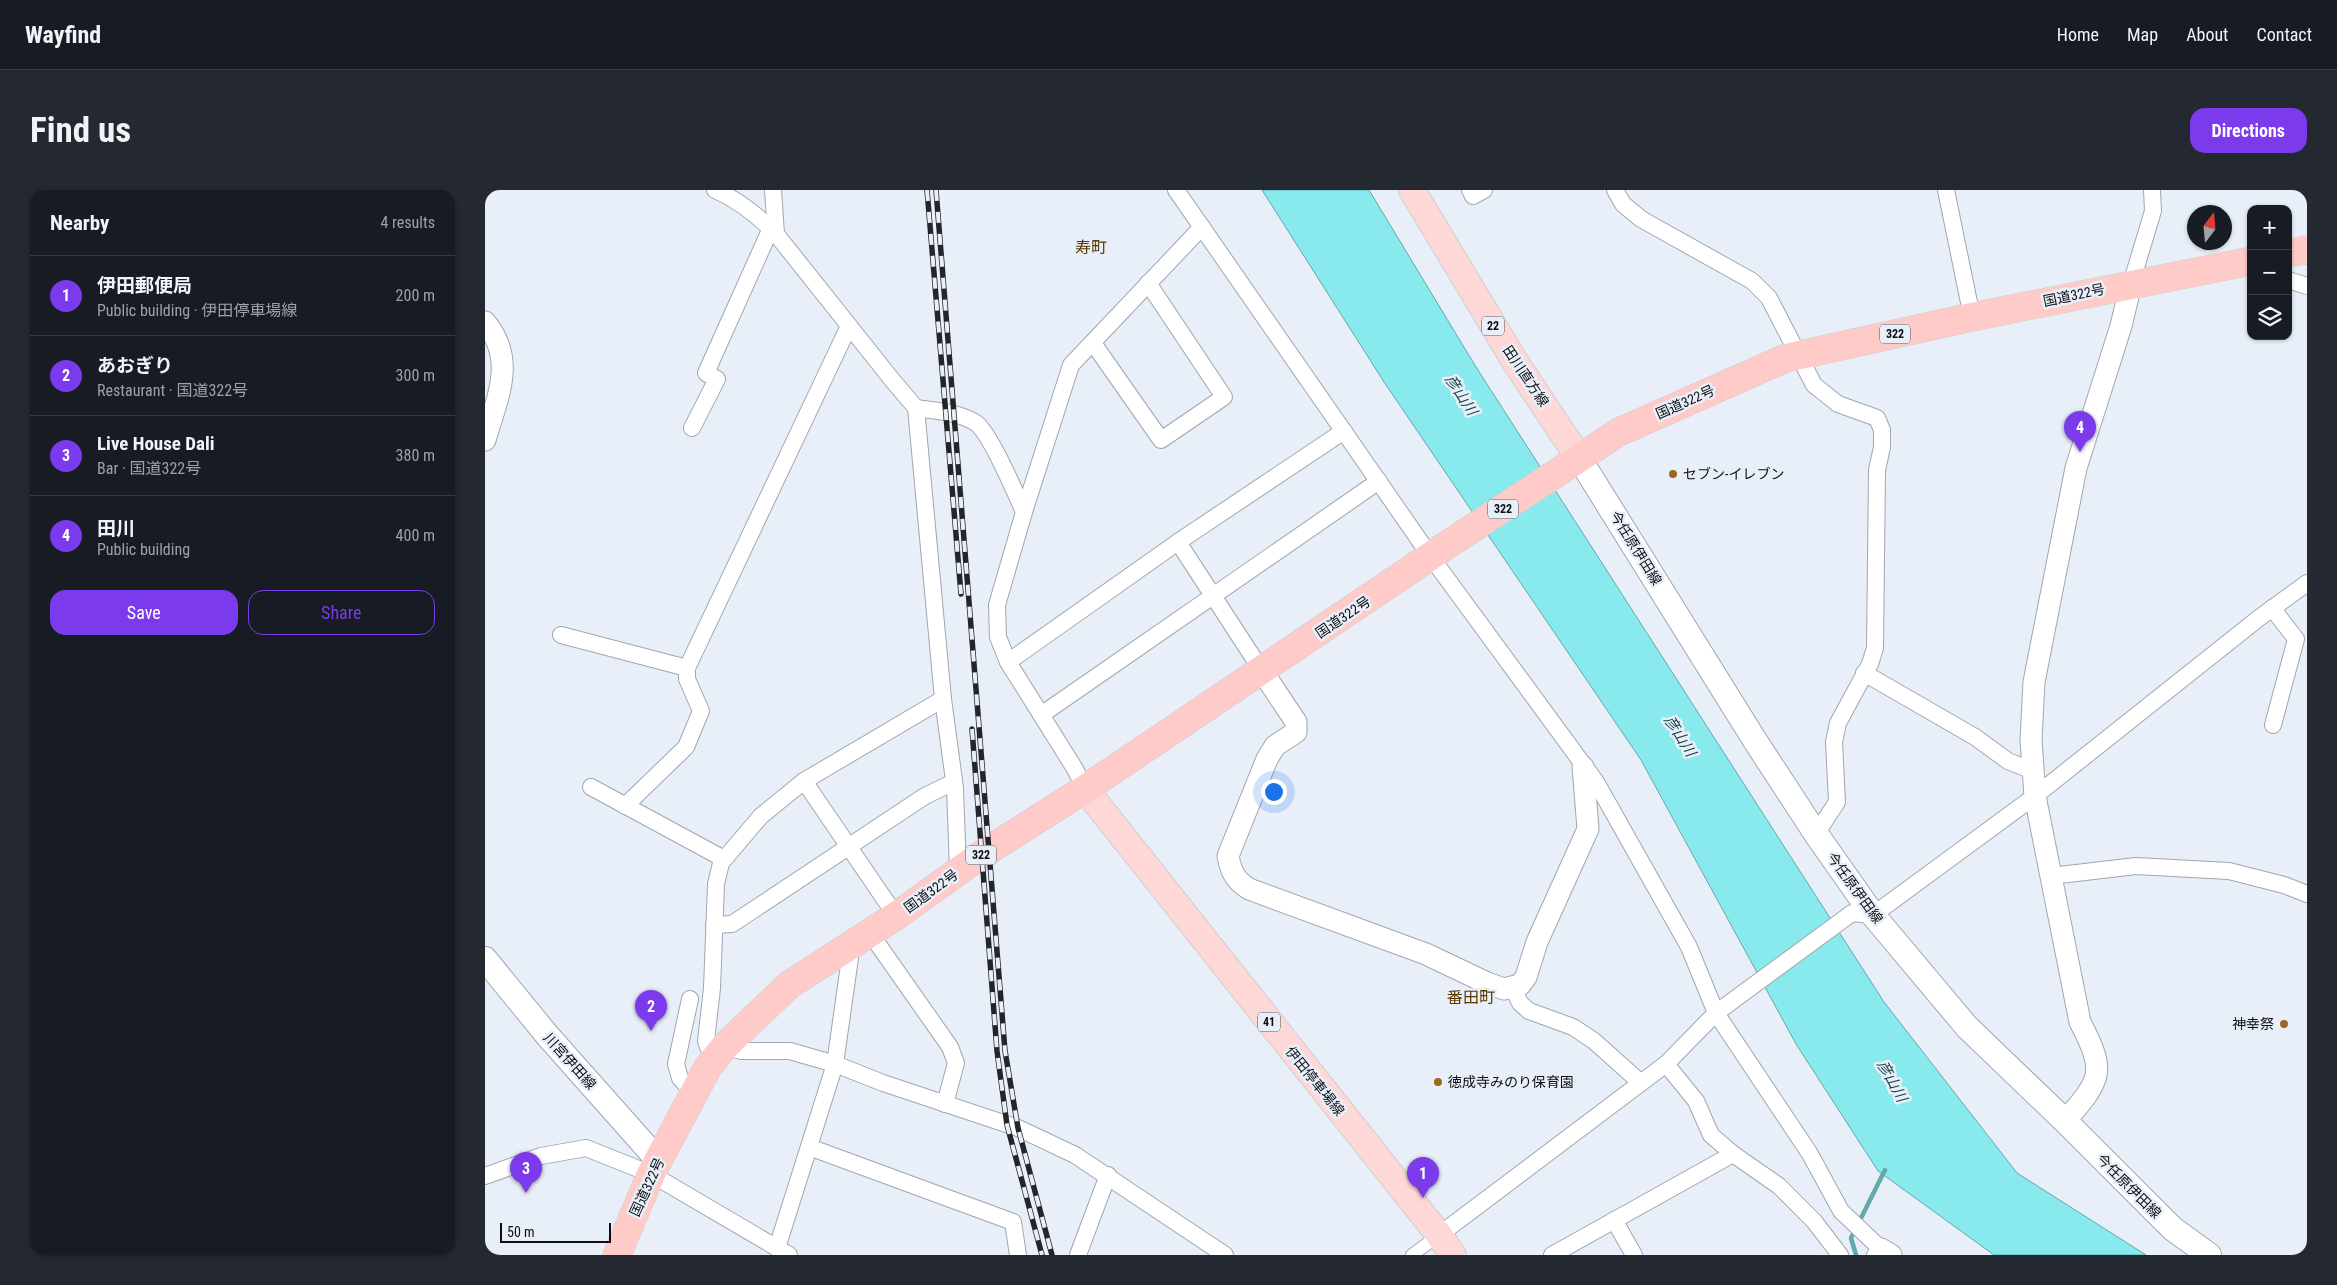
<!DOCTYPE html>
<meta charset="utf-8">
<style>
:root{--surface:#171b24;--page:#242831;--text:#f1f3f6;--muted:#9ea1a6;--line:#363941;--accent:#7c3aed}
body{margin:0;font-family:"Roboto Condensed","Noto Sans JP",sans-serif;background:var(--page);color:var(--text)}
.controls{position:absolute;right:15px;top:15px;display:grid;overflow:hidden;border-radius:10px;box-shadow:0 1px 4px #0004}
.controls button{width:45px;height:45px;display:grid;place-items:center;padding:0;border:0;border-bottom:1px solid var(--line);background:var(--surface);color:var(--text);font:25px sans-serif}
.compass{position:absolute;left:1702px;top:15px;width:45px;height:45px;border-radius:50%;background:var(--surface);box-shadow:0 1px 4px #0004;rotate:16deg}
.scale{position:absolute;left:15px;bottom:12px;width:111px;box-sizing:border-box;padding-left:5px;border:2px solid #0c0e11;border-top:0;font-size:14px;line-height:18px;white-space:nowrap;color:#0c0e11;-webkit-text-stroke:4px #e9eff9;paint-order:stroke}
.you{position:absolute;left:788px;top:601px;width:18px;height:18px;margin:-12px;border:4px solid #fff;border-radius:50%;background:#1a73e8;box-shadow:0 0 0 8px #1a73e833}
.badge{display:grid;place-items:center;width:32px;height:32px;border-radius:50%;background:var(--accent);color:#fff;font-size:16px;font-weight:700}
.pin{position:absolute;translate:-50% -41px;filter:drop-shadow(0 1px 2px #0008)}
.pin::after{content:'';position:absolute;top:26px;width:18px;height:15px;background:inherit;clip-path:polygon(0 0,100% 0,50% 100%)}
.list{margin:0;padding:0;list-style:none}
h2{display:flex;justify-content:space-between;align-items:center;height:65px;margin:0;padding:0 20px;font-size:21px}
h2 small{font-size:16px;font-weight:400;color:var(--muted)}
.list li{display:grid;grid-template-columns:32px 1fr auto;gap:15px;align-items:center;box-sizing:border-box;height:80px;padding:0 20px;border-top:1px solid var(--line)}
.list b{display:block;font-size:19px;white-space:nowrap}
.list p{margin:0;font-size:16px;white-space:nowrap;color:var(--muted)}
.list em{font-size:16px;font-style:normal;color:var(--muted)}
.actions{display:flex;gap:10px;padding:15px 20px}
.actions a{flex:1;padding:11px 0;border:1px solid var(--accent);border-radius:15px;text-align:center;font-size:18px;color:var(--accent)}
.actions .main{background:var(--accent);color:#fff}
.icon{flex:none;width:28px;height:28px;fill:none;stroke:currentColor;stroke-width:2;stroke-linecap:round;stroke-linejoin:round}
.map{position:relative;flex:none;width:1822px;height:1065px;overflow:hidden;border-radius:15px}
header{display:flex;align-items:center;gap:30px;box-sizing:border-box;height:70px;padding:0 25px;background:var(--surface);border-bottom:1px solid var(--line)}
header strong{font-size:24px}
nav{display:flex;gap:28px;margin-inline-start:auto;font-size:18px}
.intro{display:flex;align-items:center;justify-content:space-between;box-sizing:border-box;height:120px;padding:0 30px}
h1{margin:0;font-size:35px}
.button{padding:12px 22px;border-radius:15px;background:var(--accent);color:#fff;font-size:18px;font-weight:700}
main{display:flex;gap:30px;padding:0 30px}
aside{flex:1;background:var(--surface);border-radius:15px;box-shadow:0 1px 4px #0004}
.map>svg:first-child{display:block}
.water{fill:#88eaed;stroke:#63a8ab}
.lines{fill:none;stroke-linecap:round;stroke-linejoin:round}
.stream{stroke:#63a8ab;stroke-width:4.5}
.pedestrian-casing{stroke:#a0a6b0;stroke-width:14}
.minor-casing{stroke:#a0a6b0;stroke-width:18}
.tertiary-casing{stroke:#a0a6b0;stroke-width:23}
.secondary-casing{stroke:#a0a6b0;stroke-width:26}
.primary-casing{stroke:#cecfcf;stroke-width:28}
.trunk-casing{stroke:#cecfcf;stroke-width:29}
.pedestrian{stroke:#fff;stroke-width:12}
.minor{stroke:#fff;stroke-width:16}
.tertiary{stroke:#fff;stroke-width:21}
.secondary{stroke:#fff;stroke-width:24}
.primary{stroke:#fed8d6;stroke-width:26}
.trunk{stroke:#fecbc8;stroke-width:28}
.rail-casing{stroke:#232529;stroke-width:5.5}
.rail{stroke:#e9eff9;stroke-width:4;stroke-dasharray:11;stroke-linecap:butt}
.poi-dot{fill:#9c681f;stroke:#e9eff9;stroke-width:2}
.labels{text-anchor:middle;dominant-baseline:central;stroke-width:5;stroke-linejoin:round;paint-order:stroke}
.shield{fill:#e9eff9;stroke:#4e5257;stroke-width:1}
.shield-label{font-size:12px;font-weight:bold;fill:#0c0e11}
.street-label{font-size:14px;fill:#0c0e11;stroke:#e9eff9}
.poi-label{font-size:14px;fill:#0c0e11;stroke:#e9eff9;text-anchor:start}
.water-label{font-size:15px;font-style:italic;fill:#184647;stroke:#e9eff9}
.quarter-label{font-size:16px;fill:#5b3801;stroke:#e9eff9}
</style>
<header>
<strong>Wayfind</strong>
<nav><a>Home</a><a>Map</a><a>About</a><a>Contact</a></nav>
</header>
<div class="intro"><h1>Find us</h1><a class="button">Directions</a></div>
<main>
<aside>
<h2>Nearby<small>4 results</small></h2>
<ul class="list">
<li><span class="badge">1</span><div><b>伊田郵便局</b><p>Public building · 伊田停車場線</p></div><em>200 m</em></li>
<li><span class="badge">2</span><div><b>あおぎり</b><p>Restaurant · 国道322号</p></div><em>300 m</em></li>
<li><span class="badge">3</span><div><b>Live House Dali</b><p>Bar · 国道322号</p></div><em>380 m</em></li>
<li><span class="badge">4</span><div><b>田川</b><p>Public building</p></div><em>400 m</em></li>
</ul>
<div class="actions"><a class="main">Save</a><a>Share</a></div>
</aside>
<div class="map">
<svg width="1822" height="1065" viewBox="0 0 1822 1065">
<rect width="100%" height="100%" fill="#e9eff9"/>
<path class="water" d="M777 0H884L991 177 1399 812 1532 983 1661 1065H1509L1393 981 1311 854 1156 570 899 192Z"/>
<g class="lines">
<path class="stream" d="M1371 1065 1366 1048 1400 980"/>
<g class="pedestrian-casing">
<path id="pedestrian" d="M927 1065 954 1045"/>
</g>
<g class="minor-casing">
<g id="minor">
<path d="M230 0C254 10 273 26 291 44L408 191 431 218 458 509 470 598 473 682"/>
<path d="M288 0 291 44"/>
<path d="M691 0 946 367 1111 592 1204 757 1231 823 1325 964 1356 1021 1396 1059 1390 1065"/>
<path d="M985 0 988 6 999 0"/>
<path d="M1130 0 1138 14 1156 29 1267 91 1284 108 1329 195 1353 214 1392 228 1397 240V257L1392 280 1390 458 1385 474 1353 533 1349 552 1352 612 1331 644"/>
<path d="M1461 0 1487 127"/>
<path d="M1803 90 1822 96"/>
<path d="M1646 94 1668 21 1667 0"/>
<path d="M608 153 676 250 739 207 663 93"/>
<path d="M431 218C451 221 474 222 491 233 505 243 531 304 539 322L512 415 513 447 523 472 590 579 600 599"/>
<path d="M207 238 232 189 221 183 286 38"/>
<path d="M539 322 586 175 717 37"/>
<path d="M693 352 777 481"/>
<path d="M1787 418 1811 449 1788 535"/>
<path d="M76 445 202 478V489L216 521 201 557 140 616"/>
<path d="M523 472 693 352 859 241"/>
<path d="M202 478 364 136"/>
<path d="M1379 483 1490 547 1523 571 1548 581"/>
<path d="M556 525 894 291"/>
<path d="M319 591 411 726"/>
<path d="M106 597 239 669"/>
<path d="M1566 686 1651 676 1744 681 1799 695 1822 704"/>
<path d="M229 735 247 734 440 606 469 592"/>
<path d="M385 743 465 857 471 873 460 914"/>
<path d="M1028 798 1035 813 1044 821 1088 837 1109 851 1156 893"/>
<path d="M205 809 191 874 195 888 209 904"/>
<path d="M240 856 256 861H305L350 874 398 893 533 938 590 965 740 1065"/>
<path d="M232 865 223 857 221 851 227 798 231 694 236 673 276 626 319 591 458 509"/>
<path d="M1181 874 1211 911 1226 945 1248 964 1294 996 1329 1031 1355 1065"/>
<path d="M324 957 528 1032 533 1065"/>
<path d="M0 986 56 966 101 958 166 984 304 1065"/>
<path d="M1129 1030 1149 1065"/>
<path d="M954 1045 1181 874 1231 823 1367 723 1388 725 1550 606 1774 428 1822 393"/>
<path d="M292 1058 350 874 367 754"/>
<path d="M593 1065 623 985"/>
<path d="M1067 1065 1248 964"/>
</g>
</g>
<g class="tertiary-casing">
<g id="tertiary">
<path d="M0 132C32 170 12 208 0 250"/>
<path d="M777 481 811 532V542L790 556 782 569 743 666C746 682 750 690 764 699L941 764 1002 793 1019 799 1035 795 1041 787 1052 752 1103 639 1098 577"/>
<path d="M1580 931C1617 889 1621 882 1595 832L1550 606 1546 550 1549 492 1591 278 1636 136 1646 94"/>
<path d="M1396 1059 1406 1065"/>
</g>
</g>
<g class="secondary-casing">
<g id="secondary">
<path d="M1094 268 1269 549 1331 644 1388 725 1482 837 1580 931 1688 1039 1724 1065"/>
<path d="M0 769 62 845 173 970"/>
</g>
</g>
<g class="primary-casing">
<g id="primary">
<path d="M927 0 1029 170 1094 268"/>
<path d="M600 599 954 1045 968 1065"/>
</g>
</g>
<g class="trunk-casing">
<g id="trunk">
<path d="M1803 63 1822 60"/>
<path d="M132 1065 166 984 223 877 240 856 304 795 411 726 496 665 600 599 959 357 1134 242 1301 168 1487 127 1766 71"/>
</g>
</g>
<use href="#pedestrian" class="pedestrian"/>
<use href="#minor" class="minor"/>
<use href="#tertiary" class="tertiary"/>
<use href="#secondary" class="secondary"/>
<use href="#primary" class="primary"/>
<use href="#trunk" class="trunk"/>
<g class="rail-casing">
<g id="rail">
<path d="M442 0 476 404"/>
<path d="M451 0 520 861 533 938 567 1065"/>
<path d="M487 539 512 861 522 935 557 1065"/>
</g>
</g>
<use href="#rail" class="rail"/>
</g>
<g class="poi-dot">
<circle cx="1188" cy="284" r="5"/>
<circle cx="1799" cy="834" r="5"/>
<circle cx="953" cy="892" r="5"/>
</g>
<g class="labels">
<g class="shield">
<rect x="997" y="126.5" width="22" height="19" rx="4"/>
<rect x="1395" y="134.5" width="30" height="19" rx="4"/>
<rect x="1003" y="309.5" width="30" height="19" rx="4"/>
<rect x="481" y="655.5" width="30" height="19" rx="4"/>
<rect x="773" y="822.5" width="22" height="19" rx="4"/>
</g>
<g class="shield-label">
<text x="1008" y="136">22</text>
<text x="1410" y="144">322</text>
<text x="1018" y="319">322</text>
<text x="496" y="665">322</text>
<text x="784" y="832">41</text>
</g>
<g class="street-label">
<text transform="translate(1589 105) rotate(-12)">国道322号</text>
<text transform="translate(1041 186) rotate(56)">田川直方線</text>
<text transform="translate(1200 212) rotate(-24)">国道322号</text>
<text transform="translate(1151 358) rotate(58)">今任原伊田線</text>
<text transform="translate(858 427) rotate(-34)">国道322号</text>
<text transform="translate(1370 698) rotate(54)">今任原伊田線</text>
<text transform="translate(446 701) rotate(-36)">国道322号</text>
<text transform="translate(85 871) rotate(48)">川宮伊田線</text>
<text transform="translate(830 891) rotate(51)">伊田停車場線</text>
<text transform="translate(1644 996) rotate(45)">今任原伊田線</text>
<text transform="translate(162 997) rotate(-65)">国道322号</text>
</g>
<g class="poi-label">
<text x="1198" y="284">セブン-イレブン</text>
<text x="1789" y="834" text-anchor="end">神幸祭</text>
<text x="963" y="892">徳成寺みのり保育園</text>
</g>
<g class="water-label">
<text transform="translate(976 205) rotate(57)">彦山川</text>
<text transform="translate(1195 546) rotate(58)">彦山川</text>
<text transform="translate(1407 891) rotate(61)">彦山川</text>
</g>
<g class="quarter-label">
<text x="606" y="57">寿町</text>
<text x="986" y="807">番田町</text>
</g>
</g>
</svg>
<div class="controls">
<button>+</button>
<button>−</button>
<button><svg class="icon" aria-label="layers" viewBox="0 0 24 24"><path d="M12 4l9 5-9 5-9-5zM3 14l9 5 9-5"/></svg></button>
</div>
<svg class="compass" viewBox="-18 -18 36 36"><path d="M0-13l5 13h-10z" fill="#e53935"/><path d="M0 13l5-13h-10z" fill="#9ea1a6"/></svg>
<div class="scale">50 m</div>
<div class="you"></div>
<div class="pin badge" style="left:938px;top:1008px">1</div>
<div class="pin badge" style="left:166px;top:841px">2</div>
<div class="pin badge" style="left:41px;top:1003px">3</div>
<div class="pin badge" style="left:1595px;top:262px">4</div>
</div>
</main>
